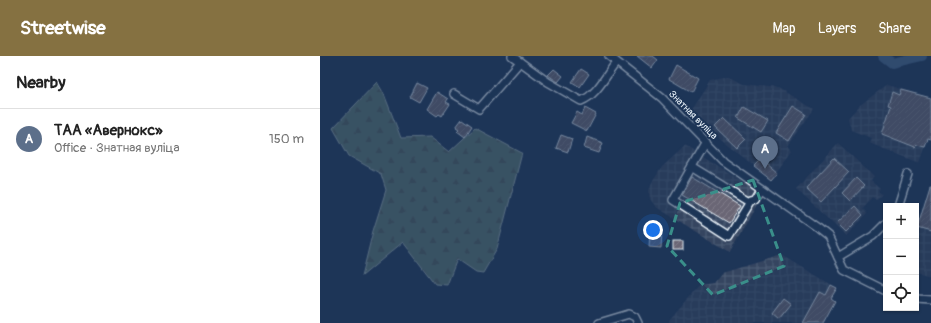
<!DOCTYPE html>
<meta charset="utf-8">
<style>
:root{--surface:#fff;--page:#f6f6f6;--text:#222;--muted:#767676;--line:#e0e0e0;--accent:#857141}
body{margin:0;font-family:Pangolin,sans-serif;background:var(--page);color:var(--text)}
.controls{position:absolute;right:12px;bottom:12px;display:grid;overflow:hidden;border-radius:0px;box-shadow:0 1px 3px #0004}
.controls button{width:36px;height:36px;display:grid;place-items:center;padding:0;border:0;border-bottom:1px solid var(--line);background:var(--surface);color:var(--text);font:20px sans-serif}
.you{position:absolute;left:333px;top:174px;width:14px;height:14px;margin:-10px;border:3px solid #fff;border-radius:50%;background:#1a73e8;box-shadow:0 0 0 6px #1a73e833}
.badge{display:grid;place-items:center;width:26px;height:26px;border-radius:50%;background:var(--accent);color:#fff;font-size:13px;font-weight:700}
.pin{position:absolute;translate:-50% -33px;filter:drop-shadow(0 1px 2px #0008)}
.pin::after{content:'';position:absolute;top:21px;width:14px;height:12px;background:inherit;clip-path:polygon(0 0,100% 0,50% 100%)}
.list{margin:0;padding:0;list-style:none}
h2{display:flex;justify-content:space-between;align-items:center;height:52px;margin:0;padding:0 16px;font-size:17px}
h2 small{font-size:13px;font-weight:400;color:var(--muted)}
.list li{display:grid;grid-template-columns:26px 1fr auto;gap:12px;align-items:center;box-sizing:border-box;height:60px;padding:0 16px;border-top:1px solid var(--line)}
.list b{display:block;font-size:15px;white-space:nowrap}
.list p{margin:0;font-size:13px;white-space:nowrap;color:var(--muted)}
.list em{font-size:13px;font-style:normal;color:var(--muted)}
.icon{flex:none;width:22px;height:22px;fill:none;stroke:currentColor;stroke-width:2;stroke-linecap:round;stroke-linejoin:round}
.map{position:relative;flex:none;width:611px;height:267px;overflow:hidden}
header{display:flex;align-items:center;gap:24px;box-sizing:border-box;height:56px;padding:0 20px;background:var(--accent);color:#fff}
header strong{font-size:19px}
nav{display:flex;gap:22px;margin-inline-start:auto;font-size:14px}
main{display:flex}
aside{flex:1;background:var(--surface)}
.map>svg:first-child{display:block}
.industrial{fill:url(#industrial-grid)}
.forest{fill:url(#forest-firs);stroke:#a1b3b5}
.lines{fill:none;stroke-linecap:round;stroke-linejoin:round}
.river{stroke:#46668b;stroke-width:10}
.building{fill:url(#building-hatch);stroke:#e8f1f8}
.minor-casing{stroke:#e8f1f8;stroke-width:10}
.minor{stroke:#1d3557;stroke-width:7}
.marked{fill:none;stroke:#3a8f8a;stroke-width:3;stroke-dasharray:8 5;stroke-linejoin:round}
.labels{text-anchor:middle;dominant-baseline:central;stroke-width:4;stroke-linejoin:round;paint-order:stroke}
.street-label{font-size:10px;fill:#e8f1f8;stroke:#1d3557}
</style>
<header>
<strong>Streetwise</strong>
<nav><a>Map</a><a>Layers</a><a>Share</a></nav>
</header>
<main>
<aside>
<h2>Nearby<small></small></h2>
<ul class="list">
<li><span class="badge" style="background:#5c6f8a">A</span><div><b>ТАА «Авернокс»</b><p>Office · Знатная вуліца</p></div><em>150 m</em></li>
</ul>
</aside>
<div class="map">
<svg width="611" height="267" viewBox="0 0 611 267">
<defs>
<pattern id="industrial-grid" width="8" height="8" patternUnits="userSpaceOnUse"><rect width="8" height="8" fill="#344460"/><path d="M0 4h8M4 0v8" fill="none" stroke="#515f78"/></pattern>
<pattern id="forest-firs" width="22" height="20" patternUnits="userSpaceOnUse"><rect width="22" height="20" fill="#5a7572"/><path d="M5 1l3.5 6h-7zM16 11l3.5 6h-7z" fill="#505e5e"/></pattern>
<pattern id="building-hatch" width="6" height="6" patternUnits="userSpaceOnUse"><rect width="6" height="6" fill="#6a6675"/><path d="M-1 1l2-2M0 6l6-6M5 7l2-2" fill="none" stroke="#7f7c89"/></pattern>
</defs>
<rect width="100%" height="100%" fill="#1d3557"/>
<filter id="ink" filterUnits="userSpaceOnUse"><feTurbulence type="fractalNoise" baseFrequency=".025" numOctaves="2"/><feDisplacementMap in="SourceGraphic" scale="8" xChannelSelector="R" yChannelSelector="G"/><feConvolveMatrix kernelMatrix="1 2 1 2 8 2 1 2 1" color-interpolation-filters="sRGB"/></filter>
<g filter="url(#ink)">
<g class="industrial">
<path d="M408 20 424 28 458 32 494 53 468 90 472 94 451 124 369 57 390 24Z"/>
<path d="M567 29 611 42 608 83 600 107 549 87 551 82 531 74 528 62 540 49Z"/>
<path d="M518 87 554 121 551 125 560 133 558 135 562 138 556 144 552 141 543 152 547 158 526 180 476 133Z"/>
<path d="M365 90 443 138 410 196 336 151 330 143 329 135 331 128 342 111Z"/>
<path d="M611 127V220L596 216V174Z"/>
<path d="M462 199 517 232 511 242 515 245 503 267H349V264L379 229 394 227 402 217Z"/>
</g>
<path class="forest" d="M57 26 64 38 81 82 110 81 129 96 155 72 202 97 177 193 163 217 156 216 137 203 127 229 115 228 83 186 42 220 53 175 66 134 61 118 29 100 13 72Z"/>
<g class="lines">
<path class="river" d="M563 0 572 7 602 0"/>
</g>
<g class="building">
<path d="M317 0H333L338 4 332 12Z"/>
<path d="M356 9 378 22 371 36 349 23Z"/>
<path d="M234 13 243 20 238 26 228 19Z"/>
<path d="M261 13 269 18 260 31 252 26Z"/>
<path d="M97 27 107 32 99 46 90 41Z"/>
<path d="M581 34 611 42V84L608 83 605 91 597 89 595 91 562 78 571 50 568 49 572 36 579 39Z"/>
<path d="M117 36 128 43 126 46 130 48 122 60 119 58 117 60 107 53Z"/>
<path d="M473 50 486 58 469 85 456 77Z"/>
<path d="M424 51 448 65 441 76 418 62Z"/>
<path d="M265 52 276 58 267 75 251 67 257 56 262 59Z"/>
<path d="M404 62 426 83 417 92 395 71Z"/>
<path d="M142 63 152 70 145 81 137 75 139 73 136 71Z"/>
<path d="M241 79 252 83 248 96 236 92Z"/>
<path d="M267 81 283 87 279 97 264 92Z"/>
<path d="M514 102 529 116 501 146 486 132Z"/>
<path d="M440 103 457 117 451 124 433 110Z"/>
<path d="M372 121 420 150 409 167 362 139Z"/>
<path d="M536 122 544 130 530 145 522 137Z"/>
<path d="M610 129H611V176L597 172Z"/>
<path d="M535 150 543 159 526 176 517 167Z"/>
<path d="M330 175 342 176 341 192 329 191Z"/>
<rect x="353" y="185" width="10" height="9"/>
<path d="M511 229 517 232 511 242 515 245 503 267H483L500 236 506 239Z"/>
<path d="M463 242 471 248 459 263 452 257Z"/>
</g>
<g class="lines">
<g class="minor-casing">
<g id="minor">
<path d="M192 0 228 26 261 45C277 39 285 20 296 7"/>
<path d="M289 0 342 42 403 105 498 172 508 180 524 214 566 235"/>
<path d="M134 38 159 53 200 6"/>
<path d="M386 86 353 144 409 180 431 144 436 143 442 133"/>
<path d="M372 111 429 146"/>
<path d="M578 150 588 118"/>
<path d="M518 201 553 180 566 167"/>
<path d="M596 243 611 244"/>
<path d="M279 267 309 258 315 261 318 267"/>
</g>
</g>
<use href="#minor" class="minor"/>
</g>
</g>
<path d="M0 0H611V267H0ZM433 124 464 210 393 239 347 190 360 147Z" fill="#1d3557" fill-opacity=".55" fill-rule="evenodd"/>
<path class="marked" d="M433 124 464 210 393 239 347 190 360 147Z"/>
<g class="labels">
<g class="street-label">
<text transform="translate(373 59) rotate(45)">Знатная вуліца</text>
</g>
</g>
</svg>
<div class="controls">
<button>+</button>
<button>−</button>
<button><svg class="icon" aria-label="locate" viewBox="0 0 24 24"><circle cx="12" cy="12" r="6"/><path d="M12 2v4M12 18v4M2 12h4M18 12h4"/></svg></button>
</div>
<div class="you"></div>
<div class="pin badge" style="left:445px;top:113px;background:#5c6f8a">A</div>
</div>
</main>
